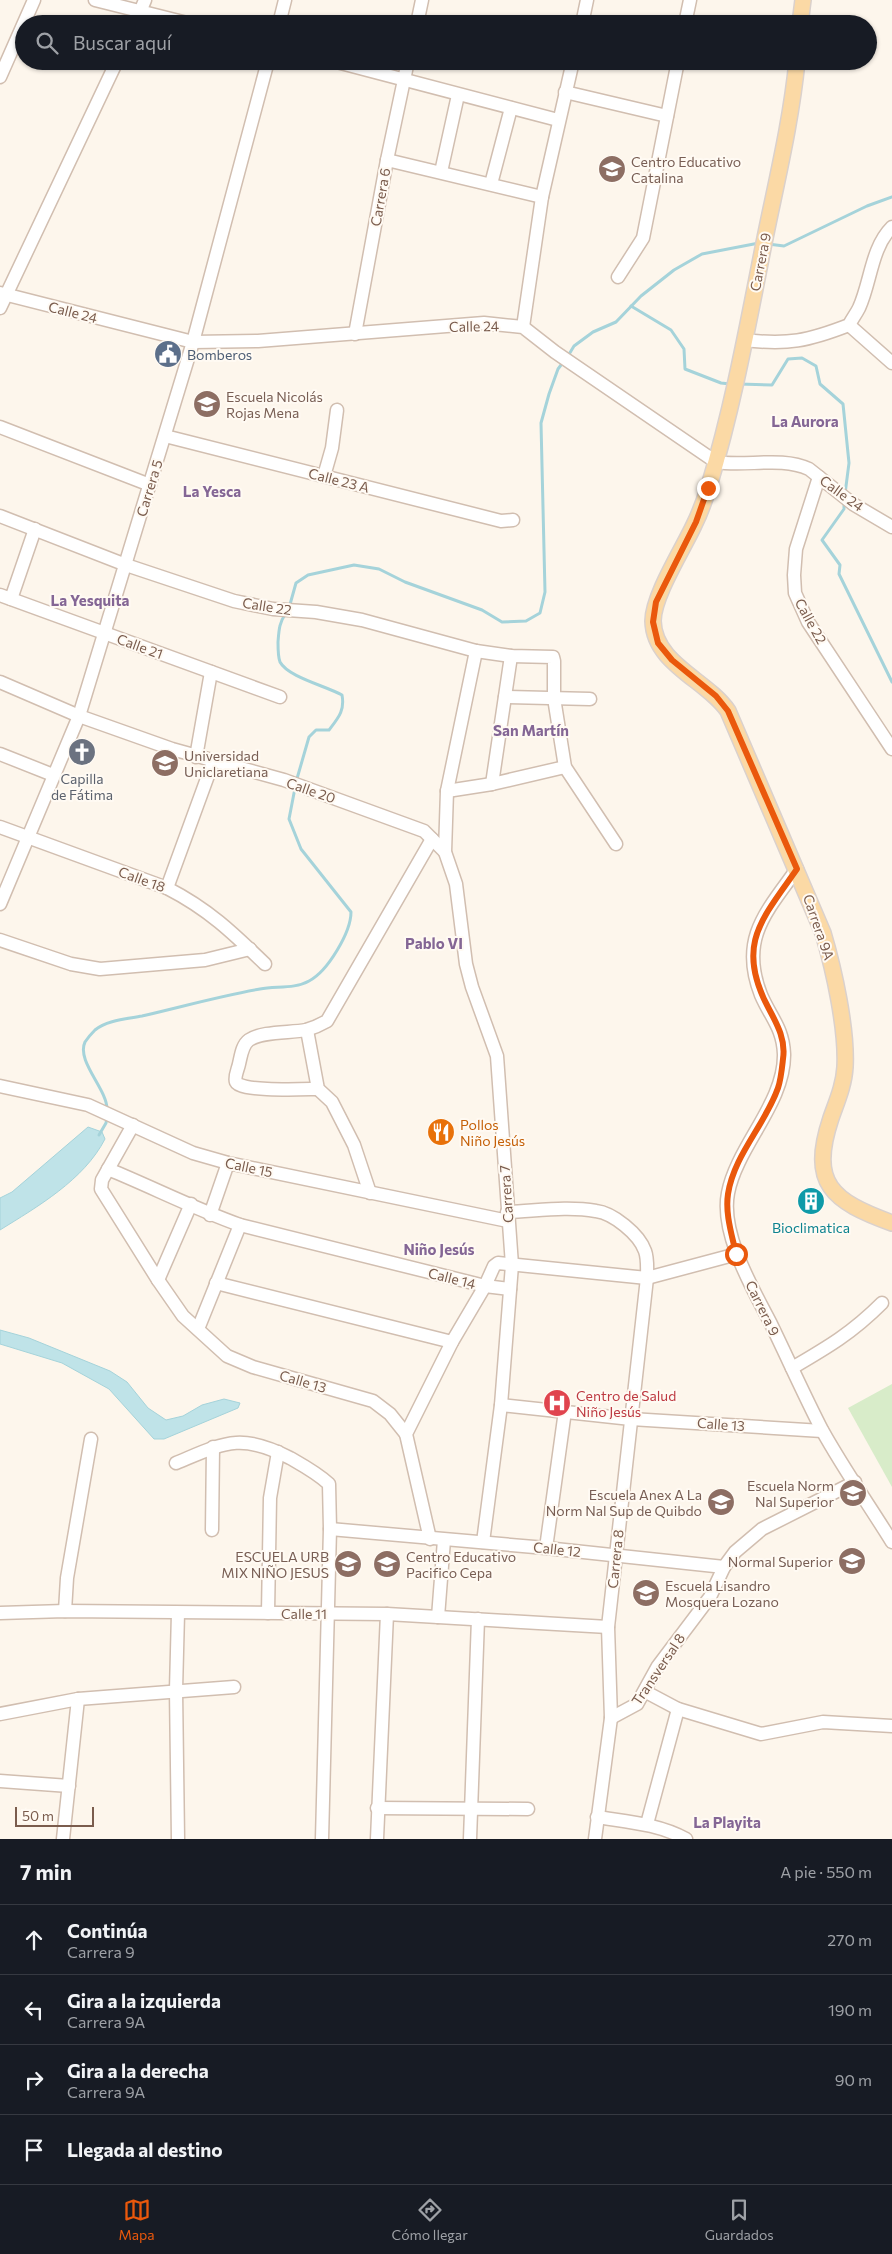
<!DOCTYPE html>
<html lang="es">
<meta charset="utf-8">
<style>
:root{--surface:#171b24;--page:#242831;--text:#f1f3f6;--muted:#9ea1a6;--line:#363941;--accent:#ea580c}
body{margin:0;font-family:Commissioner,sans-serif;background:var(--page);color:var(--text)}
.scale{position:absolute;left:15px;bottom:12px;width:79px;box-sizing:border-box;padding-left:5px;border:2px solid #7a5c4d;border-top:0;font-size:14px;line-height:18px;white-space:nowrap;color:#7a5c4d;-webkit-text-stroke:4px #fffaf3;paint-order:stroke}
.stop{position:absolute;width:15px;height:15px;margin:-11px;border:4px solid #ea580c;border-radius:50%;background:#fff}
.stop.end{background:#ea580c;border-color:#fff;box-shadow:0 1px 5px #0008}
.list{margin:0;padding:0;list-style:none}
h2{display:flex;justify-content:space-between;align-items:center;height:65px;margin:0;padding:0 20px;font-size:21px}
h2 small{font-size:16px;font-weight:400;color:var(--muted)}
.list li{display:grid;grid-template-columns:32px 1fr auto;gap:15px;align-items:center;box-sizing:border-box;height:70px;padding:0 20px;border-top:1px solid var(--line)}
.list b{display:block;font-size:19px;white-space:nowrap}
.list p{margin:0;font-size:16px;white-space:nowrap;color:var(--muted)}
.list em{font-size:16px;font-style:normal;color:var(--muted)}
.icon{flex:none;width:28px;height:28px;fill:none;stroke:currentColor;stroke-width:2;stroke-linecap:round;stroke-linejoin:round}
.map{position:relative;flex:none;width:892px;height:1839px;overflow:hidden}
.search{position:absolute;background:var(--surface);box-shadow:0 1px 4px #0004;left:15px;right:15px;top:15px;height:55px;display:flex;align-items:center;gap:12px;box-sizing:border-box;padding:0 18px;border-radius:28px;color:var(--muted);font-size:19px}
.sheet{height:345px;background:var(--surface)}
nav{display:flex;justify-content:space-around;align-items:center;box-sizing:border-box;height:70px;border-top:1px solid var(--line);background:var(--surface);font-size:14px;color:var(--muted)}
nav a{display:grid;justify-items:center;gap:2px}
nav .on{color:var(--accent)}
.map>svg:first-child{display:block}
.green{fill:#d8ecc9}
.water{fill:#bfe3e8;stroke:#a5d3da}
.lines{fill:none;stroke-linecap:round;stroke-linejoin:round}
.stream{stroke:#a5d3da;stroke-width:3}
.minor-casing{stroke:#d1beb0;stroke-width:15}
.major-casing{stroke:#dad1cd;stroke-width:18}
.minor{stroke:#fff;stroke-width:12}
.major{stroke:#fbd9a5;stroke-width:15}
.route{stroke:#ea580c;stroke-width:6}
.labels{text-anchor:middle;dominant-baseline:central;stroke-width:4;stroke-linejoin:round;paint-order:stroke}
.education-label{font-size:14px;fill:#785e54;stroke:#fffaf3;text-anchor:start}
.street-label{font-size:14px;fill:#7a5c4d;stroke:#fffaf3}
.service-label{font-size:14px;fill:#4e5e75;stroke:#fffaf3;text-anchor:start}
.worship-label{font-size:14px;fill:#5b616d;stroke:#fffaf3}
.food-label{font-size:14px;fill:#c56008;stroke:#fffaf3;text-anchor:start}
.culture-label{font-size:14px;fill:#0d838f;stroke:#fffaf3}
.health-label{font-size:14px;fill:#be3a42;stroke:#fffaf3;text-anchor:start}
.neighbourhood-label{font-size:15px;font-weight:bold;fill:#846695;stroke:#fffaf3}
</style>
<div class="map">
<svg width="892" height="1839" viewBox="0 0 892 1839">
<rect width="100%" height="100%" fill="#fdf6ec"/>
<path class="green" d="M892 1384V1487L848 1408Z"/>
<g class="water">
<path d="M88 1127 102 1132 105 1139C84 1180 37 1207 0 1230V1198L12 1192Z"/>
<path d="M0 1330 29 1338 110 1371 127 1382 148 1408 166 1420 183 1416 202 1405 224 1399 240 1403 238 1408 164 1439H154L109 1389 62 1363 0 1344Z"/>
</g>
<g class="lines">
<g class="stream">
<path d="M768 244 784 246 867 206 892 197"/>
<path d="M631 306 671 330 684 349 685 369 721 383 730 384"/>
<path d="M568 356 574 346 593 332 616 322 641 296 674 270 702 254 759 243"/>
<path d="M739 384 772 385 788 359 802 358 816 366 820 384 843 404 849 463 845 494"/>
<path d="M844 503V509L822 540 840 565 839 574 892 682"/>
<path d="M289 608 296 583 308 575 354 565 379 569 405 582 482 610 502 622 526 621 540 613 545 592 541 423 549 394 558 369 564 361"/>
<path d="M286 613C279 623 279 630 278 642 278 647 278 657 280 662 288 677 326 686 342 695 345 711 338 718 329 730H316L309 737 296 782"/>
<path d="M107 1109C107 1089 76 1061 85 1042 87 1039 92 1033 95 1030 107 1020 127 1019 142 1016 181 1007 220 996 260 989 276 986 295 989 309 981 328 971 351 932 351 912L301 849 289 819 295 788"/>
<path d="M99 1135 106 1123 107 1118"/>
</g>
<g class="minor-casing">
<g id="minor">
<path d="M95 0 191 24"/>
<path d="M135 24 145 0"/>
<path d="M279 24 285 0"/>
<path d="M417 24 422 0"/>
<path d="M582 24 587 0"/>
<path d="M685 24 690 0"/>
<path d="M333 61 558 120"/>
<path d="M0 77 34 0"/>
<path d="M565 92 667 116"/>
<path d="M387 160 542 197"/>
<path d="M441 172 458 95"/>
<path d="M491 184 511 108"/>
<path d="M618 277 643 238 678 61"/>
<path d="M0 293 193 342 258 341 484 323 523 327 555 352 716 462C746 467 781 456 809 469L853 504 892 527"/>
<path d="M0 308 117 61"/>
<path d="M849 325 892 363"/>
<path d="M523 327 542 197 573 61"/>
<path d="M355 334 387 160 408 61"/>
<path d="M744 340C788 345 808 341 849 325 852 319 856 314 859 308 871 282 871 248 892 227"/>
<path d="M0 427 150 485"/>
<path d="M165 436 501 521 513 520"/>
<path d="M324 476 332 448 337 410"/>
<path d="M819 477 796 549 794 575 795 593 808 622 892 749"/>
<path d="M0 516 126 565 234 601 273 609 316 612 362 620 476 651 511 656 553 657 554 661V698L565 767 616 844"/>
<path d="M0 595 280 697"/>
<path d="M11 599 35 529"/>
<path d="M476 651 447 791 445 852 456 884 466 964 472 987 497 1056 512 1265 501 1405 483 1542"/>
<path d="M0 682 79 716 172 749 284 780 424 831 445 852"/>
<path d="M505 697 590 699"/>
<path d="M0 754 53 775"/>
<path d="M196 757 211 672"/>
<path d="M492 784 511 656"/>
<path d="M447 791 492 784 565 767"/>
<path d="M0 827 167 888C208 909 232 932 265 964"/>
<path d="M797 869C766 912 739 939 761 995 771 1018 783 1028 784 1054 785 1103 737 1146 728 1193 720 1234 753 1289 771 1324 788 1359 804 1395 822 1430 843 1468 869 1505 892 1542"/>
<path d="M167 888 213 762"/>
<path d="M0 904 79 716 193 342 268 61"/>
<path d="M0 940 71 964 100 969 205 960 250 949"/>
<path d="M307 1030 318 1089 332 1102 354 1145 370 1193"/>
<path d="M0 1086 88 1105 193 1153 228 1163 508 1221"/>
<path d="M318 1089C307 1089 240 1092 236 1082 234 1077 238 1069 239 1064 241 1056 242 1045 249 1040 262 1031 290 1033 306 1030 313 1028 320 1025 327 1021L432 839"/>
<path d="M133 1125 102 1180 101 1189 158 1280 183 1316 227 1356 253 1367 373 1401 390 1414 406 1434"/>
<path d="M108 1169C152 1187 195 1209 240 1225L485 1286 494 1266 498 1263 647 1278 737 1254"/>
<path d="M507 1212C536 1211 567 1206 596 1211 613 1213 639 1234 645 1251 648 1259 647 1269 647 1278L608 1627 611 1718 595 1839"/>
<path d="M210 1215 228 1163"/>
<path d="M158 1280 191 1204"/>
<path d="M216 1283 452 1342"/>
<path d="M198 1329 240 1225"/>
<path d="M792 1368C828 1347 852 1333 882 1303"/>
<path d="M501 1405 631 1419 822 1431"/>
<path d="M176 1463C224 1443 240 1432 290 1458 304 1466 317 1473 329 1484L330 1529 322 1839"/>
<path d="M330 1529 546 1548 724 1567"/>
<path d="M212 1530 213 1447"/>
<path d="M430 1539 406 1434 452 1342 485 1286 510 1289"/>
<path d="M546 1548 565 1411"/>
<path d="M65 1611 67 1578 91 1439"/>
<path d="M0 1613 65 1611 387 1614 608 1627"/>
<path d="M178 1613 176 1690 178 1839"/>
<path d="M268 1613 270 1498 278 1452"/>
<path d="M438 1617 444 1540"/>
<path d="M646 1692 678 1709 761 1734 823 1722 892 1726"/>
<path d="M0 1714 78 1699 234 1687"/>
<path d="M611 1718 637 1704 658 1666 710 1597 724 1567 735 1552 762 1529 855 1482"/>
<path d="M0 1781 69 1786"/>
<path d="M377 1808 528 1809"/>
<path d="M597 1817C628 1822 659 1824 686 1839"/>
<path d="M647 1824 678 1709"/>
<path d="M63 1839 78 1699"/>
<path d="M377 1839 387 1614"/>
<path d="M470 1839 478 1619"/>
</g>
</g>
<g class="major-casing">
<g id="major">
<path d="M800 24 803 0"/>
<path d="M797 61C791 123 776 183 764 243 748 324 733 407 709 486 705 499 700 513 694 525 683 549 653 596 653 621 654 664 707 680 728 711L823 933C834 970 847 1029 845 1067 844 1085 837 1101 831 1118 809 1184 832 1201 892 1223"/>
</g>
</g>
<use href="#minor" class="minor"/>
<use href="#major" class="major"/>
</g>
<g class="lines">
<path class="route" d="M708 488 696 522 656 602 653 622 658 643 672 660 716 696 728 711 797 869C761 920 735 946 769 1009 777 1024 786 1040 783 1059 782 1068 781 1079 778 1088 765 1125 734 1155 728 1194 725 1214 732 1235 736 1254"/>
</g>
<defs>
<g id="school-disc" transform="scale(1.4375)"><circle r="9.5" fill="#8d6e63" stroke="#fffaf3"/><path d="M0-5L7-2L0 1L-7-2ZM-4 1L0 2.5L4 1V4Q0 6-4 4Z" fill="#fff"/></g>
<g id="civic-disc" transform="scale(1.4375)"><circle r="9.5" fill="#5c6f8a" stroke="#fffaf3"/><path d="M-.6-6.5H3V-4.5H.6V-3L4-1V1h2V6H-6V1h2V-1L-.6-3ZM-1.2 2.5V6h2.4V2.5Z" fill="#fff"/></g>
<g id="church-disc" transform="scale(1.4375)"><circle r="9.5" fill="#6b7280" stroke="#fffaf3"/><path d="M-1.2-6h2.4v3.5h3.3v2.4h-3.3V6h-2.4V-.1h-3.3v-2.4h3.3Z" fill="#fff"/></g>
<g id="university-disc" transform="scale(1.4375)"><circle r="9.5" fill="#8d6e63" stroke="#fffaf3"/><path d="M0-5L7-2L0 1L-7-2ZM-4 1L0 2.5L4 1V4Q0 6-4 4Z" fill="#fff"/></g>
<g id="restaurant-disc" transform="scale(1.4375)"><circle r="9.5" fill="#e8710a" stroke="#fffaf3"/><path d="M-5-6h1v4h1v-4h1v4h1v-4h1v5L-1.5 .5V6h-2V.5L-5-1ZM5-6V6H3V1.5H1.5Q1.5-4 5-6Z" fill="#fff"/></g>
<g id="building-disc" transform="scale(1.4375)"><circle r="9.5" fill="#0f9aa8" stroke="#fffaf3"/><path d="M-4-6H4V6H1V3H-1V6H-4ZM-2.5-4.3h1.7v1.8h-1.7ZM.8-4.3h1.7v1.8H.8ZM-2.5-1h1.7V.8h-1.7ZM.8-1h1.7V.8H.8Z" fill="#fff"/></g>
<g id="hospital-disc" transform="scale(1.4375)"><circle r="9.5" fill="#e0444e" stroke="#fffaf3"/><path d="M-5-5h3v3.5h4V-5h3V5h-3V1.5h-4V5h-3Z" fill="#fff"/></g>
</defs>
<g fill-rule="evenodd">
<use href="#school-disc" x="612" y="169"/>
<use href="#civic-disc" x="168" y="354"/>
<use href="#school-disc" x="207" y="404"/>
<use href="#church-disc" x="82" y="752"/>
<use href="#university-disc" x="165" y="763"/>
<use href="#restaurant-disc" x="441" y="1132"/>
<use href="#building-disc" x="811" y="1201"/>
<use href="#hospital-disc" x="557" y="1403"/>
<use href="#school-disc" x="853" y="1493"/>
<use href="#school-disc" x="721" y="1502"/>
<use href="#school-disc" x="852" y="1561"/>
<use href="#school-disc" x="348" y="1564"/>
<use href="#school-disc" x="387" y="1564"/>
<use href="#school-disc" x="646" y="1593"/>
</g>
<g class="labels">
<g class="education-label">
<text x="631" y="161">Centro Educativo<tspan x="631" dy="16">Catalina</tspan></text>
<text x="226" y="396">Escuela Nicolás<tspan x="226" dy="16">Rojas Mena</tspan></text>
<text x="184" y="755">Universidad<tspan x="184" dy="16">Uniclaretiana</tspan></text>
<text x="834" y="1485" text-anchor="end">Escuela Norm<tspan x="834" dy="16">Nal Superior</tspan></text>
<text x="702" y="1494" text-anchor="end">Escuela Anex A La<tspan x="702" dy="16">Norm Nal Sup de Quibdo</tspan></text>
<text x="329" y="1556" text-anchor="end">ESCUELA URB<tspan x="329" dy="16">MIX NIÑO JESUS</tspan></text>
<text x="406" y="1556">Centro Educativo<tspan x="406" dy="16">Pacifico Cepa</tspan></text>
<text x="833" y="1561" text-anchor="end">Normal Superior</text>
<text x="665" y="1585">Escuela Lisandro<tspan x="665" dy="16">Mosquera Lozano</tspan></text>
</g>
<g class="street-label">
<text transform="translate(380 197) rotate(-80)">Carrera 6</text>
<text transform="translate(760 262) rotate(-79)">Carrera 9</text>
<text transform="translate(73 312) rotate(14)">Calle 24</text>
<text transform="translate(474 326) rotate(-1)">Calle 24</text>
<text transform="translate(339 480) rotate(14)">Calle 23 A</text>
<text transform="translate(149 488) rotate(-73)">Carrera 5</text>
<text transform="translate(842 493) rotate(36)">Calle 24</text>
<text transform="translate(267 606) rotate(9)">Calle 22</text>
<text transform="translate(811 621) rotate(61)">Calle 22</text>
<text transform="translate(140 646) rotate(20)">Calle 21</text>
<text transform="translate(311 790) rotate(19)">Calle 20</text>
<text transform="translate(142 879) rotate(20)">Calle 18</text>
<text transform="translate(819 927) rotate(71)">Carrera 9A</text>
<text transform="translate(249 1167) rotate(12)">Calle 15</text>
<text transform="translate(506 1194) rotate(-94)">Carrera 7</text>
<text transform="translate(452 1278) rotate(14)">Calle 14</text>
<text transform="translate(763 1308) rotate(64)">Carrera 9</text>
<text transform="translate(303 1381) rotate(16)">Calle 13</text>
<text transform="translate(721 1424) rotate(4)">Calle 13</text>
<text transform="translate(557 1549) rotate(6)">Calle 12</text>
<text transform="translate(615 1559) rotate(-84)">Carrera 8</text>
<text x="304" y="1613">Calle 11</text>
<text transform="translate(658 1669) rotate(-56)">Transversal 8</text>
</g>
<g class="service-label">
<text x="187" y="354">Bomberos</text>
</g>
<g class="worship-label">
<text x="82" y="778">Capilla<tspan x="82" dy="16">de Fátima</tspan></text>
</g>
<g class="food-label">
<text x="460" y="1124">Pollos<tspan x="460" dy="16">Niño Jesús</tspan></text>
</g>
<g class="culture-label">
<text x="811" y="1227">Bioclimatica</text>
</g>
<g class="health-label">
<text x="576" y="1395">Centro de Salud<tspan x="576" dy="16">Niño Jesús</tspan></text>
</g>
<g class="neighbourhood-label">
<text x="805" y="421">La Aurora</text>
<text x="212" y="491">La Yesca</text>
<text x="90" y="600">La Yesquita</text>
<text x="531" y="730">San Martín</text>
<text x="434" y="943">Pablo VI</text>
<text x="439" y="1249">Niño Jesús</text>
<text x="727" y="1822">La Playita</text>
</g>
</g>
</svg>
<div class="scale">50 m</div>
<div class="stop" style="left:736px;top:1254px"></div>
<div class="stop end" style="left:708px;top:488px"></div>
<div class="search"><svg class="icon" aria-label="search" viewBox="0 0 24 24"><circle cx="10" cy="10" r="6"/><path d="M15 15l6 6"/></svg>Buscar aquí</div>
</div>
<section class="sheet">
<h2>7 min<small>A pie · 550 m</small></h2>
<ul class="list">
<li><svg class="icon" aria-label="ahead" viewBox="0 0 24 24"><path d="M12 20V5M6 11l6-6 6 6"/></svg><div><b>Continúa</b><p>Carrera 9</p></div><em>270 m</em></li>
<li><svg class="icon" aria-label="left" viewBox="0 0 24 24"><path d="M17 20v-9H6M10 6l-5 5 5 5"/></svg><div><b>Gira a la izquierda</b><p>Carrera 9A</p></div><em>190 m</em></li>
<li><svg class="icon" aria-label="right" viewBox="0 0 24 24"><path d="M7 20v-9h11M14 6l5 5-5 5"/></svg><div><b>Gira a la derecha</b><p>Carrera 9A</p></div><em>90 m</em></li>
<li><svg class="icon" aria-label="arrive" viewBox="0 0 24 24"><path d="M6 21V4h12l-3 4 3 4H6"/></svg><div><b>Llegada al destino</b></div></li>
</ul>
</section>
<nav>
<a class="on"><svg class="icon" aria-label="map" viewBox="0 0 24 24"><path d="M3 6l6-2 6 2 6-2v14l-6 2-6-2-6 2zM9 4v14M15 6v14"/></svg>Mapa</a>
<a><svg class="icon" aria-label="directions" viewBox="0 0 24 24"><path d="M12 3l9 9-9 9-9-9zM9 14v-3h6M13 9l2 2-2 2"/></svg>Cómo llegar</a>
<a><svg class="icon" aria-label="saved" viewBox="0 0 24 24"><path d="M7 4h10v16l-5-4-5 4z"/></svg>Guardados</a>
</nav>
